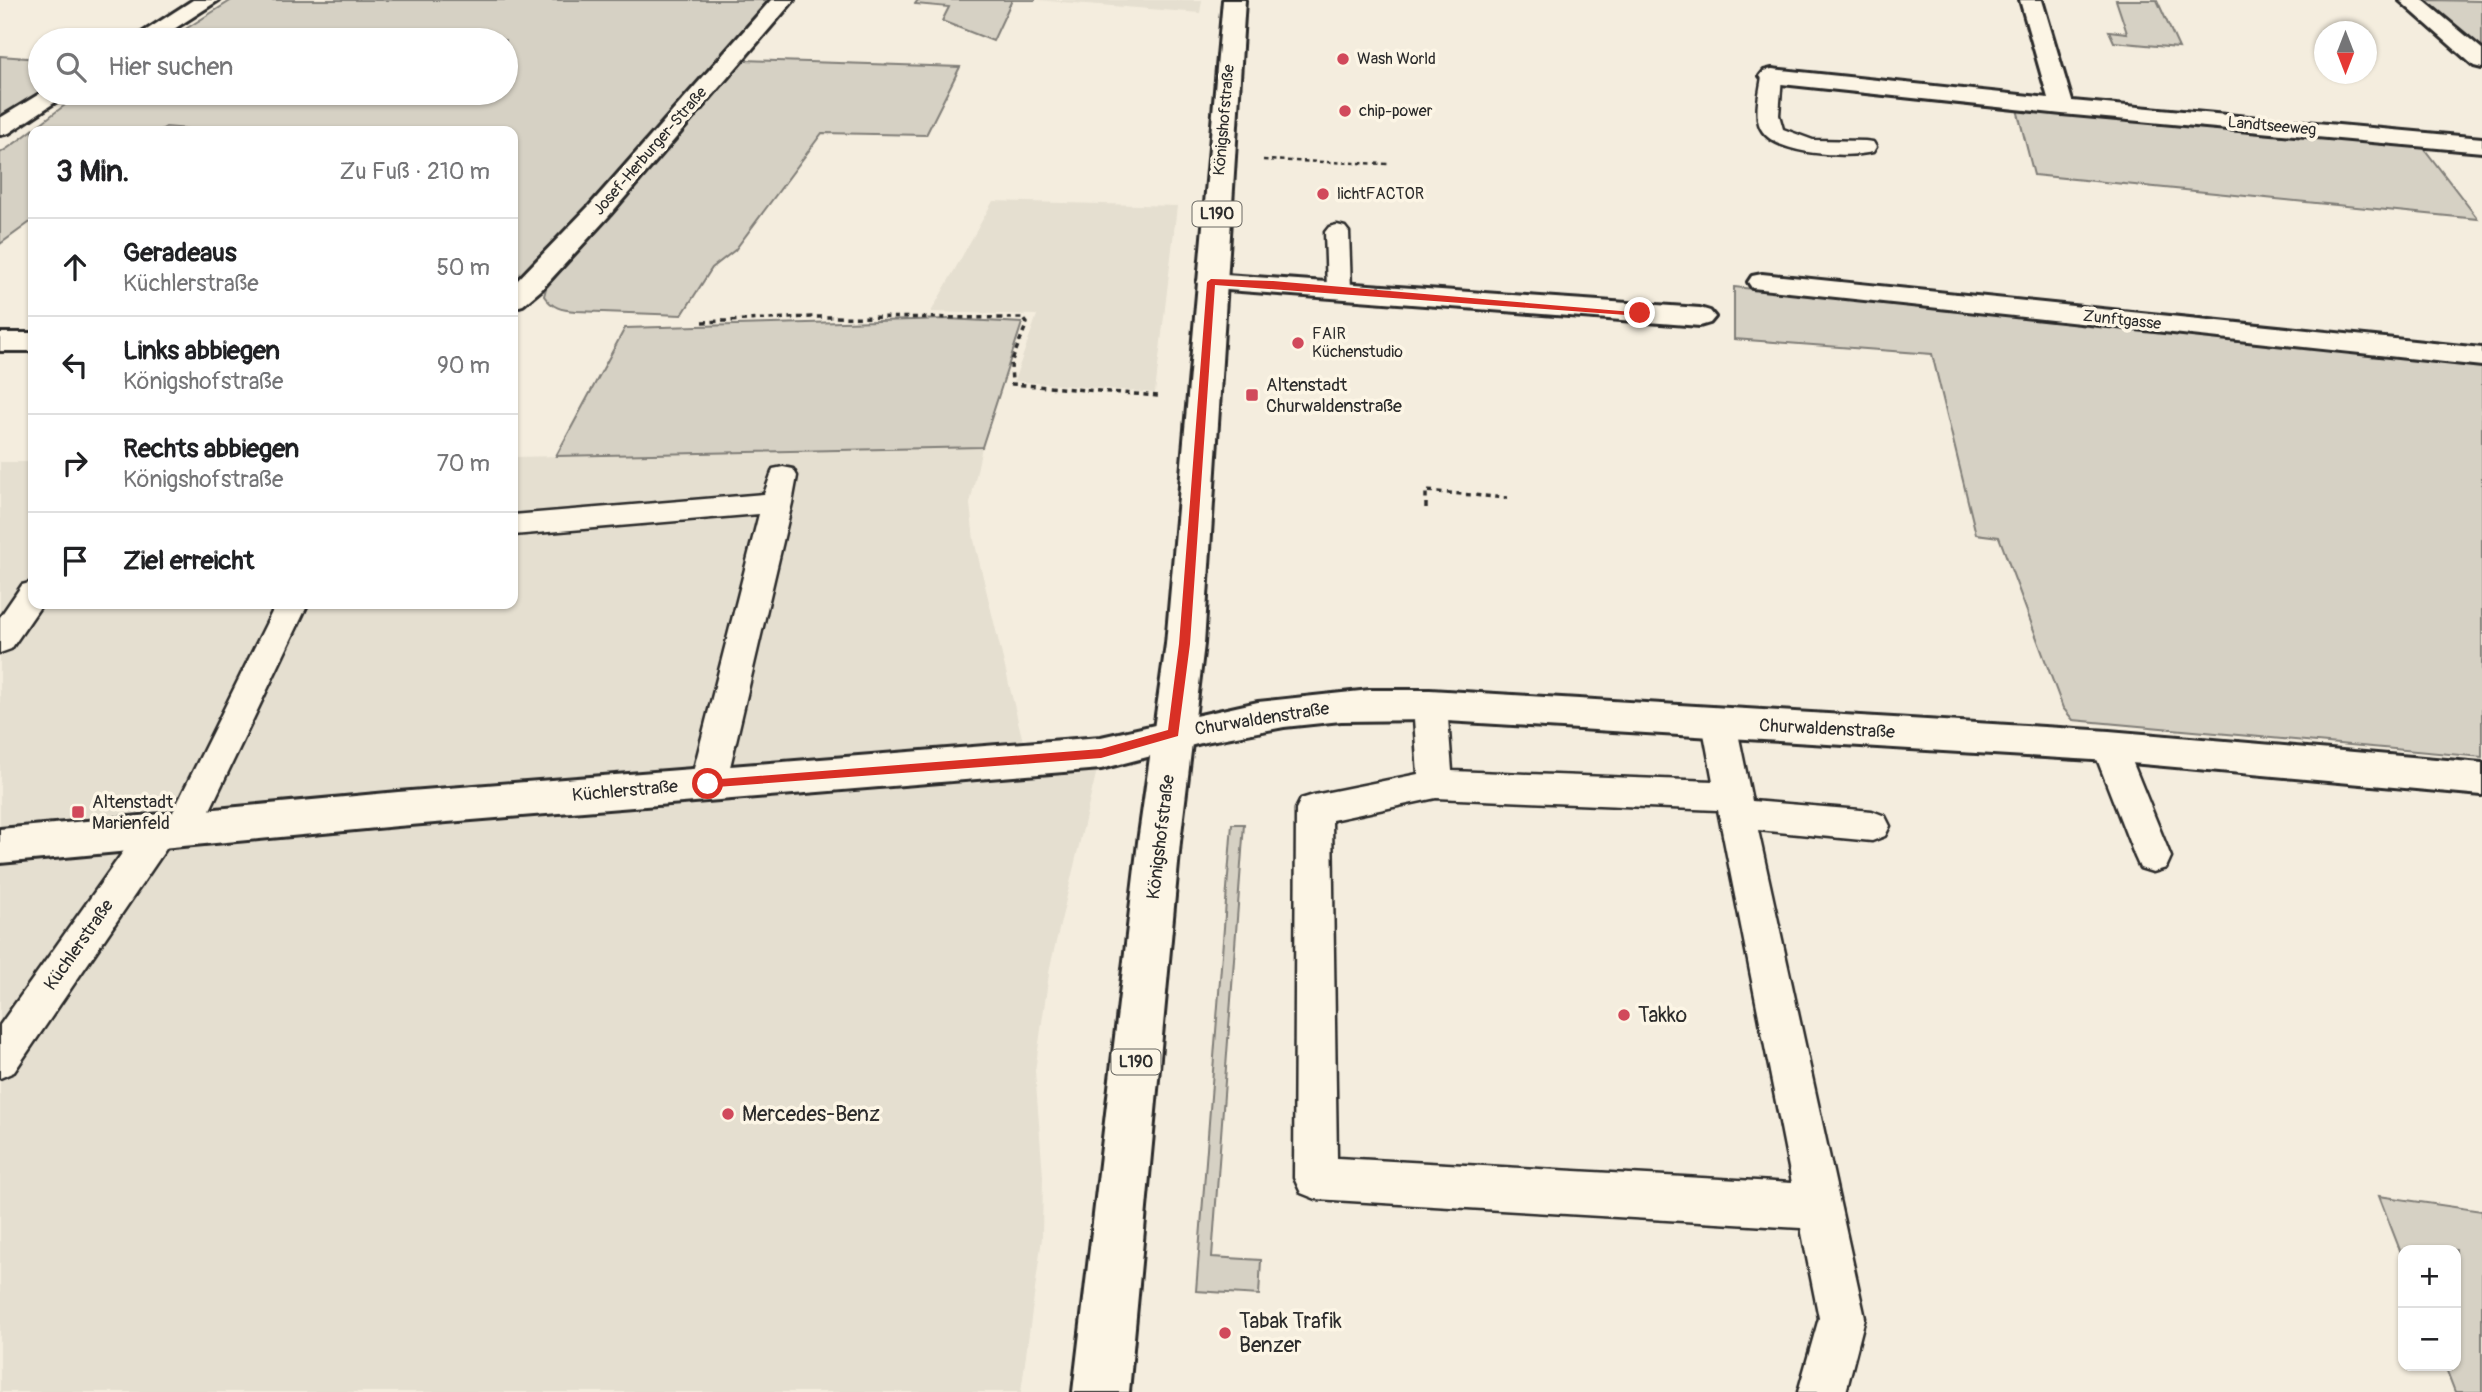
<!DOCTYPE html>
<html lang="de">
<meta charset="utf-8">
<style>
:root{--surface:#fff;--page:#f2f2f2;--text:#202124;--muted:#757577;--line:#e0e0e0}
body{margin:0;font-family:Pangolin,sans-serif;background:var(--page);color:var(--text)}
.controls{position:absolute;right:21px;bottom:21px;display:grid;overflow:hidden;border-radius:14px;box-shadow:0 2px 5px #0004}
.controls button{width:63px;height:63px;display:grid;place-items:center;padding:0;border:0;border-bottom:2px solid var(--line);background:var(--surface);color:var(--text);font:35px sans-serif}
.compass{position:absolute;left:2314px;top:21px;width:63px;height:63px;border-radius:50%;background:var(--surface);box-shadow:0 2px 5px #0004;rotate:180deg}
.stop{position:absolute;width:21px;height:21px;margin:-16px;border:5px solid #d93025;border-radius:50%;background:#fff}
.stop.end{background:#d93025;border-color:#fff;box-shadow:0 2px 7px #0008}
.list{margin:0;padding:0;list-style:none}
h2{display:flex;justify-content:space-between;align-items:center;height:91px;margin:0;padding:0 28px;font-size:30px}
h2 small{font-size:23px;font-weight:400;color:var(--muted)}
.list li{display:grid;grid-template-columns:46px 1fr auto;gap:21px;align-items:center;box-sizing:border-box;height:98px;padding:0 28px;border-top:2px solid var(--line)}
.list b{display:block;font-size:26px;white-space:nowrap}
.list p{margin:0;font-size:23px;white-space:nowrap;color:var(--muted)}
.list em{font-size:23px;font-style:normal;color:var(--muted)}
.icon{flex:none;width:38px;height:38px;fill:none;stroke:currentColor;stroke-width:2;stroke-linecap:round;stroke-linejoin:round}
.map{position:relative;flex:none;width:2482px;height:1392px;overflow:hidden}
.search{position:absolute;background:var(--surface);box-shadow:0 2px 5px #0004;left:28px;top:28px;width:490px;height:77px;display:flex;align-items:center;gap:18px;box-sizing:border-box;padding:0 24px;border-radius:38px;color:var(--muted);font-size:26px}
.panel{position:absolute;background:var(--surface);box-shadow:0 2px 5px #0004;left:28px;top:126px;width:490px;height:483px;border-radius:14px}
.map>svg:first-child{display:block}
.built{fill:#e5dfd0}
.green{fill:#d6d1c4;stroke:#807e78;stroke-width:2}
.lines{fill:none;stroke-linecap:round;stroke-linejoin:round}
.service-casing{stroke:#2b2b2b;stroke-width:5}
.minor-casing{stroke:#2b2b2b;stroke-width:6}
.primary-casing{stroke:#2b2b2b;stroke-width:6}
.path-far1{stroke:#2b2b2b;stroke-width:2.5;stroke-dasharray:4.5 3.5;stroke-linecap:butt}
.path{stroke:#2b2b2b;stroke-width:3.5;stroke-dasharray:5 4.5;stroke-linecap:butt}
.service{fill:#fcf5e5;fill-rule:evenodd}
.minor{fill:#fcf5e5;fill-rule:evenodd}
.primary{fill:#fcf5e5;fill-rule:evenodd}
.route{fill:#d93025}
.poi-dot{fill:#d1495b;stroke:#fcf5e5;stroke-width:2.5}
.labels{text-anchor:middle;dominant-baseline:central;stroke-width:7;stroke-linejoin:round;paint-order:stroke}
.far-poi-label{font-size:16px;fill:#2b2b2b;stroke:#fcf5e5;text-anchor:start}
.far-street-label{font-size:16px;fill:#2b2b2b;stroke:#fcf5e5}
.shield{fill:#fcf5e5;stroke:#6a6863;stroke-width:2}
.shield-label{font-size:16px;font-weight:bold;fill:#2b2b2b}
.poi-label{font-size:18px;fill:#2b2b2b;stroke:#fcf5e5;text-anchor:start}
.street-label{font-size:18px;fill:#2b2b2b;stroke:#fcf5e5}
.near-poi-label{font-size:21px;fill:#2b2b2b;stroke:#fcf5e5;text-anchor:start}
</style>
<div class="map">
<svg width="2482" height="1392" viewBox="0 0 2482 1392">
<rect width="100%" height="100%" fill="#f4edde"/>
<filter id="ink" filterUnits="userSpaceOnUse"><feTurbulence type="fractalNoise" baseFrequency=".0143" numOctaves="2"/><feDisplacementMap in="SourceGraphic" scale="14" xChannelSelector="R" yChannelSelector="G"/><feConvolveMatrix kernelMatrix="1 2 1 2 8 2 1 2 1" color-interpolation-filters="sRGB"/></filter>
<g filter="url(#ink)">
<g class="built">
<path d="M1036 0H1202L1200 13Z"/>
<path d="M993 201 1177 206 1155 393 1014 381 1037 315 931 312Z"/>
<path d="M982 447 970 504 974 540 1027 758 1101 753 1050 967 1035 1071 1043 1176 1042 1238 1021 1392H0V462H33V604H513V457Z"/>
</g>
<g class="green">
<path d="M232 0H771L585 209 513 282V131H212L166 127 159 131H33V220L0 244V153C30 135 53 111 83 93H506V40H168Z"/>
<path d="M918 0H1036H1012L993 41 942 21 949 7 915 4Z"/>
<path d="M2116 0H2157L2179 48 2114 42 2109 31 2127 33Z"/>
<path d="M2430 0 2482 1V52L2425 4Z"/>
<path d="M0 56 40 59V93H47L0 122Z"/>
<path d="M743 60 960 67 926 135 822 133 735 250 712 268 682 315 576 311C562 310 552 308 544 296L546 288Z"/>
<path d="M2017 109 2422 146 2478 219 2034 175Z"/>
<path d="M1734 287 2482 363V757L2073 720 2063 708 1999 537 1976 534 1932 354 1734 339Z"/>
<path d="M948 319 1022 323 982 447 556 456 625 328Z"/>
<path d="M1232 824H1244L1212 1257 1261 1260 1259 1295 1196 1291Z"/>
<path d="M2379 1196 2482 1211V1392H2455L2445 1366H2456V1250H2403V1258Z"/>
</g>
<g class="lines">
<g class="service-casing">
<g id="service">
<path d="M1772 70 1782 76 1779 115 1783 129 1813 140 1865 141 1873 142 1876 147 1873 152C1847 158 1768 156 1759 124 1755 109 1760 91 1762 76Z"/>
<path d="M1337 225 1345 227 1349 232 1351 289 1348 294H1330L1327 289 1325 232 1329 227Z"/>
<path d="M783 467 793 469 797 476 792 503 726 784 720 794 708 798 696 794 690 784 759 514 513 535V515L764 494 773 469Z"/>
<path d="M33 582V604H42L11 649 0 653V617L22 585Z"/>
<path d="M276 604H308L196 839 183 844 172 840 14 1072 0 1078V1025L145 821 158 816 169 820Z"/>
<path d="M1430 692 1442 696 1447 705 1452 771 1713 781 1702 723 1707 714 1719 710 1731 714 1736 723 1752 801 1872 811 1885 816 1890 826 1885 836 1872 841 1758 830 1865 1318 1846 1392H1798L1819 1318 1801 1228 1316 1199 1301 1193 1294 1178 1296 809 1301 799 1314 795 1418 774 1413 705 1418 696ZM1436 798 1718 810 1792 1183 1337 1158 1332 820Z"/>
<path d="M2109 733 2121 737 2126 746 2171 857 2166 868 2153 872 2140 868 2135 857 2092 746 2097 737Z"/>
</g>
</g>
<g class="minor-casing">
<g id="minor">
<path d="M193 0H219L157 40H131Z"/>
<path d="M771 0H794L608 217 541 290 523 305 513 308V285L590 205Z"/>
<path d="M2020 0H2042L2072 101 2482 138V152L2062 114 1772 83 1764 81 1760 76 1764 71 1772 69 2048 98Z"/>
<path d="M2399 0H2423L2482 49V68L2474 66Z"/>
<path d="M41 93H69L9 133 0 135V118Z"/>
<path d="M1211 274 1700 308 1710 311 1715 317 1710 323 1700 326 1201 288 1197 282 1201 276Z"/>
<path d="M1762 274 2482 348V366L1752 288 1748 282 1752 276Z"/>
<rect x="0" y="333" width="33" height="18"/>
<path d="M1370 690H1430L2109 731 2482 763V795L2109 761 1430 720 1341 721 1284 727 1205 742 1101 769 398 826 0 863V829L398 792 1101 737 1258 702Z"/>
</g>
</g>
<g class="primary-casing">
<path id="primary" d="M1223 0H1245L1204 644 1180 842 1129 1392H1073L1138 842 1166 644Z"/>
</g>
<path class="path-far1" d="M1263 160 1390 164"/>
<g class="path">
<path d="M703 322 811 317 1023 318 1027 323 1011 363 1012 384 1159 396"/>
<path d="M1426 508V491L1507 498"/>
</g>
<use href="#service" class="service"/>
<use href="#minor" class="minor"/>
<use href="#primary" class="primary"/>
</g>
</g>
<path class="route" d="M1211 279 1273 281 1644 313 1640 316 1215 285 1190 644 1178 736 1101 758 703 788 702 784 708 780 1101 749 1168 730 1179 644 1207 282Z"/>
<g class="poi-dot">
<circle cx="1343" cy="59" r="7"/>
<circle cx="1345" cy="111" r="7"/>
<circle cx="1323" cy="194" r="7"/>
<circle cx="1298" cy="343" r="7"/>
<rect x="1245" y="388" width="14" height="14" rx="3.5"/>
<rect x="71" y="805" width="14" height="14" rx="3.5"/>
<circle cx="1624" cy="1015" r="7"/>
<circle cx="728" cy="1114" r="7"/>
<circle cx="1225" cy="1333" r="7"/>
</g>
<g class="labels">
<g class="far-poi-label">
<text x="1357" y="59">Wash World</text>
<text x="1359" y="111">chip-power</text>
<text x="1337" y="194">lichtFACTOR</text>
<text x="1312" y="334">FAIR<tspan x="1312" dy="18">Küchenstudio</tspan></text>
</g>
<g class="far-street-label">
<text transform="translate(1224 120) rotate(-85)">Königshofstraße</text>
<text transform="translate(2272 126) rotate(5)">Landtseeweg</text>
<text transform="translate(650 151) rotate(-49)">Josef-Herburger-Straße</text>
<text transform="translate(2122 320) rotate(6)">Zunftgasse</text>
</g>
<g class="shield">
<rect x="1192.5" y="201.5" width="49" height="25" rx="5"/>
<rect x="1111.5" y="1049.5" width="49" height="25" rx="5"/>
</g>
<g class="shield-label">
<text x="1217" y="214">L190</text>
<text x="1136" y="1062">L190</text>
</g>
<g class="poi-label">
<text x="1266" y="385">Altenstadt<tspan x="1266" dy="21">Churwaldenstraße</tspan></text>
<text x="92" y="802">Altenstadt<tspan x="92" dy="21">Marienfeld</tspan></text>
</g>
<g class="street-label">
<text transform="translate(1262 719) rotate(-9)">Churwaldenstraße</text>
<text transform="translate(1827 729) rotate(3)">Churwaldenstraße</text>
<text transform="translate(625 791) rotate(-5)">Küchlerstraße</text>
<text transform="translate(1161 837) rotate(-83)">Königshofstraße</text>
<text transform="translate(79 945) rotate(-55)">Küchlerstraße</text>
</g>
<g class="near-poi-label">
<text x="1638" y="1015">Takko</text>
<text x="742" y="1114">Mercedes-Benz</text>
<text x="1239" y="1321">Tabak Trafik<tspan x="1239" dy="24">Benzer</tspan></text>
</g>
</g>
</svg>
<div class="controls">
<button>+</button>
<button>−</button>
</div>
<svg class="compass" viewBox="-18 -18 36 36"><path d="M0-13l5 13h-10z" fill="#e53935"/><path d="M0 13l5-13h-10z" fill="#757577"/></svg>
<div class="stop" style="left:708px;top:784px"></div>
<div class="stop end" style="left:1640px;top:313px"></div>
<div class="search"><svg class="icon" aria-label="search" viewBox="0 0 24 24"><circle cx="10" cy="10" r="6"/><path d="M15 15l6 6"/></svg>Hier suchen</div>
<section class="panel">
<h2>3 Min.<small>Zu Fuß · 210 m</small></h2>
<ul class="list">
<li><svg class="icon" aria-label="ahead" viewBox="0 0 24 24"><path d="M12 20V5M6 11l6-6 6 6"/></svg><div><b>Geradeaus</b><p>Küchlerstraße</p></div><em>50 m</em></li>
<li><svg class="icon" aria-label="left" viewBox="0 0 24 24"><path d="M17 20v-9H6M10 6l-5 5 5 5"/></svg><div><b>Links abbiegen</b><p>Königshofstraße</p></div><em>90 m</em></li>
<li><svg class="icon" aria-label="right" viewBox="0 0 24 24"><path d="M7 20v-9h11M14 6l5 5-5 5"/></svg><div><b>Rechts abbiegen</b><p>Königshofstraße</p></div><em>70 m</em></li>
<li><svg class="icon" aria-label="arrive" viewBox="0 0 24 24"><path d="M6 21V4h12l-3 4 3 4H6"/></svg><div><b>Ziel erreicht</b></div></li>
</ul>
</section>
</div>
